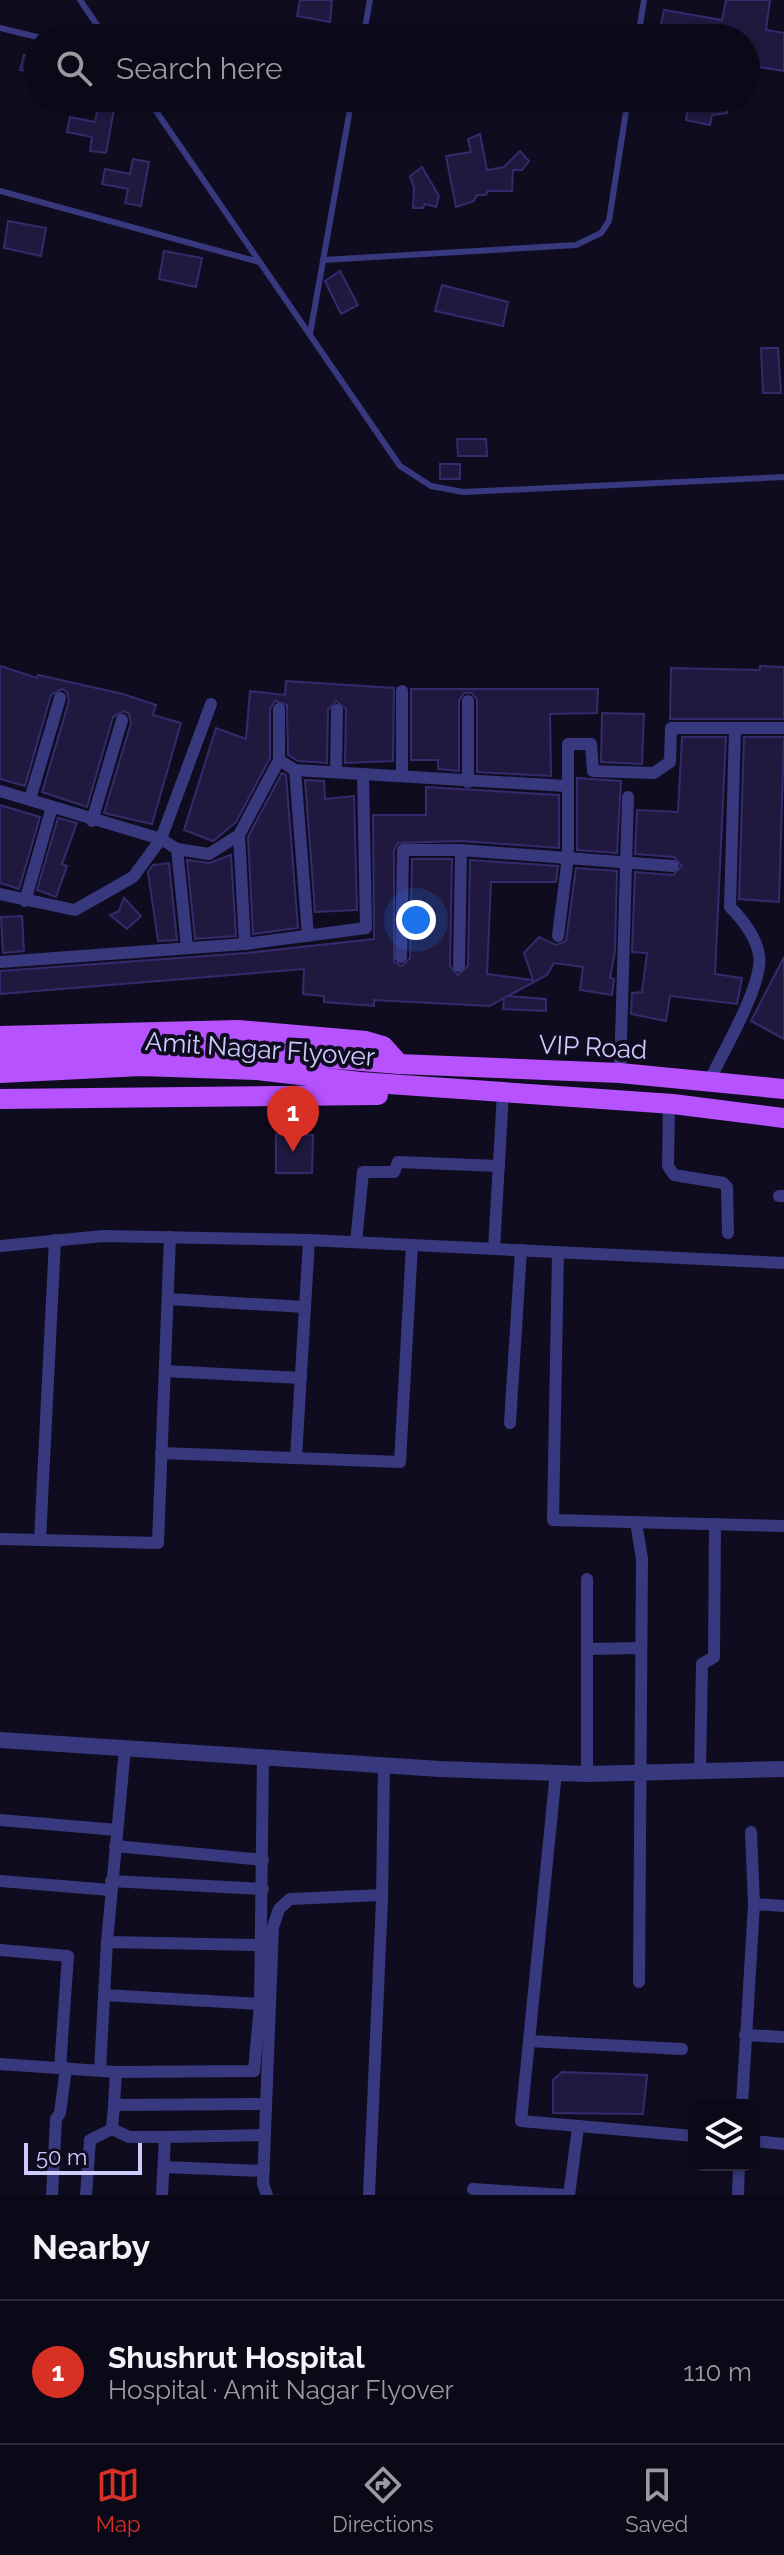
<!DOCTYPE html>
<meta charset="utf-8">
<style>
:root{--surface:#0b0917;--page:#141220;--text:#f1f3f6;--muted:#9a9aa1;--line:#2b2a36;--accent:#d93025}
body{margin:0;font-family:Raleway,sans-serif;background:var(--page);color:var(--text)}
.controls{position:absolute;right:24px;bottom:24px;display:grid;overflow:hidden;border-radius:16px;box-shadow:0 2px 6px #0004}
.controls button{width:72px;height:72px;display:grid;place-items:center;padding:0;border:0;border-bottom:2px solid var(--line);background:var(--surface);color:var(--text);font:40px sans-serif}
.scale{position:absolute;left:24px;bottom:20px;width:118px;box-sizing:border-box;padding-left:8px;border:4px solid #cecbff;border-top:0;font-size:22px;line-height:28px;white-space:nowrap;color:#cecbff;-webkit-text-stroke:6px #0f0c1f;paint-order:stroke}
.you{position:absolute;left:416px;top:920px;width:28px;height:28px;margin:-20px;border:6px solid #fff;border-radius:50%;background:#1a73e8;box-shadow:0 0 0 12px #1a73e833}
.badge{display:grid;place-items:center;width:52px;height:52px;border-radius:50%;background:var(--accent);color:#fff;font-size:26px;font-weight:700}
.pin{position:absolute;translate:-50% -66px;filter:drop-shadow(0 2px 4px #0008)}
.pin::after{content:'';position:absolute;top:42px;width:28px;height:24px;background:inherit;clip-path:polygon(0 0,100% 0,50% 100%)}
.list{margin:0;padding:0;list-style:none}
h2{display:flex;justify-content:space-between;align-items:center;height:104px;margin:0;padding:0 32px;font-size:34px}
h2 small{font-size:26px;font-weight:400;color:var(--muted)}
.list li{display:grid;grid-template-columns:52px 1fr auto;gap:24px;align-items:center;box-sizing:border-box;height:144px;padding:0 32px;border-top:2px solid var(--line)}
.list b{display:block;font-size:30px;white-space:nowrap}
.list p{margin:0;font-size:26px;white-space:nowrap;color:var(--muted)}
.list em{font-size:26px;font-style:normal;color:var(--muted)}
.icon{flex:none;width:44px;height:44px;fill:none;stroke:currentColor;stroke-width:2;stroke-linecap:round;stroke-linejoin:round}
.map{position:relative;flex:none;width:784px;height:2195px;overflow:hidden}
.search{position:absolute;background:var(--surface);box-shadow:0 2px 6px #0004;left:24px;right:24px;top:24px;height:88px;display:flex;align-items:center;gap:20px;box-sizing:border-box;padding:0 28px;border-radius:44px;color:var(--muted);font-size:30px}
.sheet{height:248px;background:var(--surface)}
nav{display:flex;justify-content:space-around;align-items:center;box-sizing:border-box;height:112px;border-top:2px solid var(--line);background:var(--surface);font-size:22px;color:var(--muted)}
nav a{display:grid;justify-items:center;gap:4px}
nav .on{color:var(--accent)}
.map>svg:first-child{display:block}
.building{fill:#1f1940;stroke:#352b6c;stroke-width:2}
.lines{fill:none;stroke-linecap:round;stroke-linejoin:round}
.service{stroke:#37387e;stroke-width:6}
.minor{stroke:#37387e;stroke-width:12}
.tertiary{stroke:#37387e;stroke-width:16}
.primary{stroke:#b652fe;stroke-width:20}
.labels{text-anchor:middle;dominant-baseline:central;stroke-width:8;stroke-linejoin:round;paint-order:stroke}
.street-label{font-size:26px;fill:#cecbff;stroke:#0f0c1f}
</style>
<div class="map">
<svg width="784" height="2195" viewBox="0 0 784 2195">
<rect width="100%" height="100%" fill="#0f0c1f"/>
<g class="building">
<path d="M300 0H332L330 22 297 16Z"/>
<path d="M726 0H770L766 30 784 33V71L746 65V38H658L664 10 722 20Z"/>
<path d="M24 55 38 58V73L20 70Z"/>
<path d="M663 98H729L727 113 712 115 710 125 686 120 688 109 663 104Z"/>
<path d="M98 107 114 109 106 153 90 151 92 137 67 132 70 117 95 122Z"/>
<path d="M480 134 487 170 504 167 520 151 529 161 522 170H513L512 191H488L486 195H477L474 201 456 207 446 156 471 152 468 139Z"/>
<path d="M133 159 149 162 141 206 125 203 128 189 102 184 105 169 130 174Z"/>
<path d="M422 167 439 196 436 207 425 204 423 208H413L414 188 410 176Z"/>
<path d="M8 221 46 228 41 256 4 248Z"/>
<path d="M164 251 202 258 196 287 159 279Z"/>
<path d="M340 271 358 305 341 314 325 281Z"/>
<path d="M442 285 508 302 503 326 435 311Z"/>
<path d="M761 348H778L781 393H763Z"/>
<path d="M457 439H486L487 456H458Z"/>
<rect x="440" y="464" width="20" height="15"/>
<path d="M0 666 37 678 38 675 123 694 156 705 153 715 181 723 152 824 104 813 131 723 129 714 124 711 113 717 87 807 42 792 69 701 67 692 62 689 51 695 25 786 0 779Z"/>
<path d="M760 666 784 667V719H670L671 668 760 670Z"/>
<path d="M286 681 394 688 393 761 345 763 346 709 336 701 328 710 327 763 298 761 288 755 287 705 275 701 270 709V758L236 822 213 841 184 830 216 728 246 739 250 691 285 695Z"/>
<path d="M411 689H598L597 713 550 714 551 776 477 772V700L472 693H464L459 701V771L438 769V760H411Z"/>
<path d="M602 713 644 714 642 764 601 762Z"/>
<path d="M682 737H726L715 974 742 978 737 1004 670 996 666 1021 631 1014 632 993 642 992 647 953 632 952 635 872 673 875 682 866 674 857 635 854 637 810 678 812Z"/>
<path d="M744 737H784L779 902 739 899Z"/>
<path d="M282 773 286 775 298 928 253 934 248 837Z"/>
<path d="M577 778 621 781 617 853 577 850Z"/>
<path d="M305 780 324 781 325 799 354 796 357 910 315 912Z"/>
<path d="M426 787 559 795V848L461 841 398 843 394 850V962L402 966 410 958 412 859H452L450 966 458 975 468 966 470 860 558 866 556 882H491L487 974 533 980 524 953 539 937 556 945 566 941 576 868 617 871 615 951 610 978 614 979 612 995 580 990 583 967 554 963 547 975 508 996 546 999V1011L503 1009 504 998 490 1006 374 1000V1006L324 1002V996L303 994 304 969 0 994V971L246 953 374 939 373 815H426Z"/>
<path d="M0 805 40 817 19 889 0 883Z"/>
<path d="M58 818 77 823 62 864 67 866 56 897 37 890Z"/>
<path d="M231 855 236 936 195 939 187 860 209 863Z"/>
<path d="M169 863 177 940 158 941 148 872 153 865Z"/>
<path d="M124 898 141 916 127 929 110 915 119 911Z"/>
<path d="M22 916 24 951 3 953 1 917Z"/>
<path d="M784 957V1039L751 1021Z"/>
<path d="M276 1134 313 1135 312 1173H276Z"/>
<path d="M562 2072 647 2075 643 2114 553 2113V2080Z"/>
</g>
<g class="lines">
<g class="service">
<path d="M80 0 106 38"/>
<path d="M0 28 41 38"/>
<path d="M363 38 370 0"/>
<path d="M638 38 644 0"/>
<path d="M147 98 400 466 431 486 463 492 784 477"/>
<path d="M0 191 259 262"/>
<path d="M323 260 576 245 601 233 609 221 628 98"/>
<path d="M310 334 352 98"/>
</g>
<g class="minor">
<path d="M468 701V782"/>
<path d="M279 709V760"/>
<path d="M295 770 308 936"/>
<path d="M336 771 337 710"/>
<path d="M402 775V691"/>
<path d="M0 791 161 839 177 849 209 854 239 835 279 760 295 770 567 786"/>
<path d="M30 799 60 698"/>
<path d="M92 821 122 720"/>
<path d="M239 835 245 944"/>
<path d="M177 849 187 947"/>
<path d="M0 894 75 910 133 877 161 839 211 704"/>
<path d="M25 901 52 807"/>
<path d="M558 936 568 857V744H591L593 771 654 773 670 762 671 728H784"/>
<path d="M401 957 403 850H461L673 866"/>
<path d="M0 962 245 944 366 928 363 774"/>
<path d="M459 966 461 850"/>
<path d="M620 1073 628 797"/>
<path d="M709 1082C722 1053 764 984 759 955 756 937 742 919 730 907L735 729"/>
<path d="M669 1104 668 1166 674 1175 723 1183 727 1187 728 1233"/>
<path d="M779 1196H784"/>
<path d="M356 1242 363 1172H394L398 1162 499 1166"/>
<path d="M0 1246 103 1236 309 1240 784 1263"/>
<path d="M494 1249 503 1093"/>
<path d="M558 1252 553 1520 784 1526"/>
<path d="M168 1299 305 1307"/>
<path d="M165 1371 301 1378"/>
<path d="M510 1423 521 1250"/>
<path d="M161 1453 400 1462 412 1245"/>
<path d="M296 1458 309 1240"/>
<path d="M636 1522 642 1559 639 1982"/>
<path d="M0 1539 158 1543 170 1237"/>
<path d="M40 1540 55 1240"/>
<path d="M587 1649 640 1648"/>
<path d="M700 1771 702 1664 714 1657 715 1524"/>
<path d="M556 1772 521 2121 694 2136"/>
<path d="M587 1774V1579"/>
<path d="M0 1820 117 1830"/>
<path d="M115 1846 263 1860"/>
<path d="M0 1881 110 1890"/>
<path d="M111 1881 263 1889"/>
<path d="M754 1904 784 1906"/>
<path d="M107 1942 125 1748"/>
<path d="M0 1950 68 1956 60 2068"/>
<path d="M104 1995 260 2004"/>
<path d="M745 2035 784 2037"/>
<path d="M529 2041 682 2049"/>
<path d="M0 2064 116 2072 254 2071 260 2004 263 1758"/>
<path d="M100 2070 107 1942 262 1945"/>
<path d="M116 2072 114 2105 266 2104"/>
<path d="M114 2105 112 2129 129 2137H165L162 2195"/>
<path d="M742 2105 754 1904 751 1832"/>
<path d="M165 2137 265 2135"/>
<path d="M754 2141 784 2144"/>
<path d="M164 2167 264 2171"/>
<path d="M473 2189 565 2195"/>
<path d="M52 2195 56 2119 60 2113 66 2068"/>
<path d="M86 2195 90 2140 112 2129"/>
<path d="M267 2195 263 2184 273 1927 279 1909 290 1899 382 1895"/>
<path d="M369 2195 382 1900 384 1765"/>
<path d="M569 2195 578 2128"/>
<path d="M738 2195 739 2165"/>
</g>
<path class="tertiary" d="M0 1740 440 1769 587 1774 784 1769"/>
<g class="primary">
<path d="M0 1036 238 1030 366 1041 383 1046 399 1064"/>
<path d="M0 1055 145 1050 252 1052 399 1064 620 1073 784 1089"/>
<path d="M0 1073 141 1066 257 1070 360 1082 673 1104 784 1118"/>
<path d="M0 1099 378 1095"/>
</g>
</g>
<g class="labels">
<g class="street-label">
<text transform="translate(593 1047) rotate(3)">VIP Road</text>
<text transform="translate(260 1049) rotate(4)">Amit Nagar Flyover</text>
</g>
</g>
</svg>
<div class="controls">
<button><svg class="icon" aria-label="layers" viewBox="0 0 24 24"><path d="M12 4l9 5-9 5-9-5zM3 14l9 5 9-5"/></svg></button>
</div>
<div class="scale">50 m</div>
<div class="you"></div>
<div class="pin badge" style="left:293px;top:1152px">1</div>
<div class="search"><svg class="icon" aria-label="search" viewBox="0 0 24 24"><circle cx="10" cy="10" r="6"/><path d="M15 15l6 6"/></svg>Search here</div>
</div>
<section class="sheet">
<h2>Nearby<small></small></h2>
<ul class="list">
<li><span class="badge">1</span><div><b>Shushrut Hospital</b><p>Hospital · Amit Nagar Flyover</p></div><em>110 m</em></li>
</ul>
</section>
<nav>
<a class="on"><svg class="icon" aria-label="map" viewBox="0 0 24 24"><path d="M3 6l6-2 6 2 6-2v14l-6 2-6-2-6 2zM9 4v14M15 6v14"/></svg>Map</a>
<a><svg class="icon" aria-label="directions" viewBox="0 0 24 24"><path d="M12 3l9 9-9 9-9-9zM9 14v-3h6M13 9l2 2-2 2"/></svg>Directions</a>
<a><svg class="icon" aria-label="saved" viewBox="0 0 24 24"><path d="M7 4h10v16l-5-4-5 4z"/></svg>Saved</a>
</nav>
